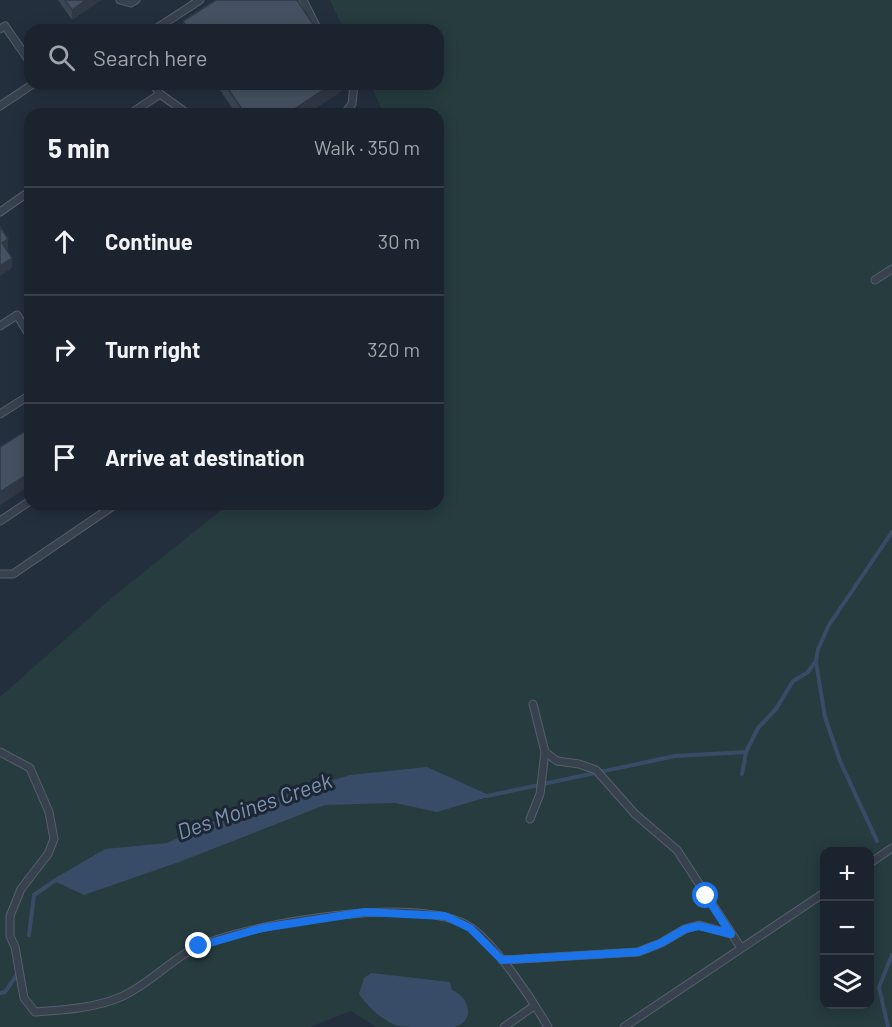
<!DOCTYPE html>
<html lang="en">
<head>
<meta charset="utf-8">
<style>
  :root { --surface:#1b232e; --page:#242b36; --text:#f1f3f6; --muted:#a0a4aa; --line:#39404a }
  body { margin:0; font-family:Barlow,sans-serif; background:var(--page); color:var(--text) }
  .controls { position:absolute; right:18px; bottom:18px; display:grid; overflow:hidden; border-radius:12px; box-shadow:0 3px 15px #0003 }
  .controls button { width:54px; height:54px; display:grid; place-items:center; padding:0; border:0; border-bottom:2px solid var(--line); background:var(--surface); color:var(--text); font:30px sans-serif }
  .stop { position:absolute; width:18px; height:18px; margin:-14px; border:4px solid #1a73e8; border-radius:50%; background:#fff }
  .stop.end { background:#1a73e8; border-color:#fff; box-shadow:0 2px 6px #0008 }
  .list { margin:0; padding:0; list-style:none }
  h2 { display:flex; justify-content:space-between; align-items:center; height:78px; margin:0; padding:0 24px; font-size:26px }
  h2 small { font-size:20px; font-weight:400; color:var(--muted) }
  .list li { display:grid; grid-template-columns:39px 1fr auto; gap:18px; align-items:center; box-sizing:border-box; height:108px; padding:0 24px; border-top:2px solid var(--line) }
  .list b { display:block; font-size:22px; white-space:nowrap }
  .list em { font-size:20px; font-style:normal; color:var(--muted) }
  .icon { flex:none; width:33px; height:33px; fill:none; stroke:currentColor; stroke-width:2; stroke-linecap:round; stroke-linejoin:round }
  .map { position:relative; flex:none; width:892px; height:1027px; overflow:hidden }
  .search { position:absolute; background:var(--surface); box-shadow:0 3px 15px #0003; left:24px; top:24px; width:420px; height:66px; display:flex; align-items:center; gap:15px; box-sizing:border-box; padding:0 21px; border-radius:18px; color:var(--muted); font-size:22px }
  .panel { position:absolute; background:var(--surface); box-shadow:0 3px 15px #0003; left:24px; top:108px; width:420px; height:402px; border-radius:18px }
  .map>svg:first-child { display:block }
  .green { fill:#263c3f; fill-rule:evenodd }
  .water { fill:#394c67 }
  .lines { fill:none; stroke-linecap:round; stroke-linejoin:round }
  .stream { stroke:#394c67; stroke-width:4 }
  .service-casing { stroke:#565f6c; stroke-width:9 }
  .service { stroke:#38414e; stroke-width:7 }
  .wall { fill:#3b4654 }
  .shaded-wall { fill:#303945 }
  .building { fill:#455162; stroke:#303945; stroke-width:1.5 }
  .route { stroke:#1a73e8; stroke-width:8 }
  .labels { text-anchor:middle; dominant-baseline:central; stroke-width:6; stroke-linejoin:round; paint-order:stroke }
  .water-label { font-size:22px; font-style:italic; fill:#7c92b1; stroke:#1d2633 }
</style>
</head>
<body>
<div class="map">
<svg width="892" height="1027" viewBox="0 0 892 1027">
  <rect width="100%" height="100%" fill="#242f3e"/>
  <path class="green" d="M330,0H892V1027H376L351,1011L310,1027H0V697L114,596L229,504H438V114H384L370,84H438V30H344ZM824,852H870V1004H824Z"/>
  <g class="water">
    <polygon points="427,767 491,796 437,812 395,803 325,805 179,862 84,895 52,880 105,849 167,843 240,809 350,775"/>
    <path d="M371,973L450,982L452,990C471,998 475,1022 454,1027C447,1027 438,1027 431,1027C421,1027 407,1027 398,1026C383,1021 368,1007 359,994L364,978Z"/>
  </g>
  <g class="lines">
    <g class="stream">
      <polyline points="816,662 825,717 840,761 877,841"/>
      <polyline points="742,774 746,752 758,728 776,709 793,681 807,673 816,661 818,649 829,625 892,532"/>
      <polyline points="487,796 675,756 746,752"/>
      <polyline points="29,935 34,895 56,880"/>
      <polyline points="0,993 5,992 19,972"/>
      <polyline points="888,1027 879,987 892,955"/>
    </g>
    <g class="service-casing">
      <g id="service">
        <polyline points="120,0 131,3 136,0"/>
        <polyline points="303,0 318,30"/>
        <polyline points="0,29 5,26 30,62"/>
        <polyline points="154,30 200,0"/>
        <polyline points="153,84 160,94 188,114"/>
        <polyline points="0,106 33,84"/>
        <polyline points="130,114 160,94"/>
        <polyline points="344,114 352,104 354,84"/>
        <polyline points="0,212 30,191"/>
        <polyline points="875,280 892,269"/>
        <polyline points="0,326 17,315 30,336"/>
        <polyline points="0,414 30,395"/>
        <polyline points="0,521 30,501"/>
        <polyline points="0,574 13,574 116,504"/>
        <polyline points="533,704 545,752 557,761 579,764 596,770 635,814 677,850 741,948"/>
        <path d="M0,752L30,768L49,812L54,839L48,854L21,889L10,916V936L15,947L24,998L35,1012C63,1010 97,1008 123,996C151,983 172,958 199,946C254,923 419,894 470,927C496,945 532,999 548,1027"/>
        <polyline points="530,819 540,794 545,752"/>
        <polyline points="870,863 892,848"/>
        <polyline points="502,960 638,952 661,943 685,929 699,925 731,934"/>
        <polyline points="504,1027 534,1006"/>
        <polyline points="624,1027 824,893"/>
      </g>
    </g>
    <use href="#service" class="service"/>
  </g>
  <g class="wall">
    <polygon points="58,0 101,0 72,20"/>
    <polygon points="183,21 317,30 183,30"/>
    <polygon points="216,84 346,84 346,88 307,114 236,114"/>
    <polygon points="30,269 30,293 25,286 25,272"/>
  </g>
  <g class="shaded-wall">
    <polygon points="86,0 101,0 72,20 72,10"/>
    <polygon points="332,84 346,84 346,88 307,114 287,114"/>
    <polygon points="8,239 8,249 2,253 2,243"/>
    <polygon points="12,258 12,268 0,276 0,266"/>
    <polygon points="30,473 30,486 0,505 0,492"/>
  </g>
  <g class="building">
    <polygon points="65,0 86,0 72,10"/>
    <polygon points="216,0 297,0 317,30 189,30 183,21"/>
    <polygon points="225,84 332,84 287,114 245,114"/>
    <polygon points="0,227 8,239 2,243 12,258 0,266"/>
    <polygon points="30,269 30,280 25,272"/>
    <polygon points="27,430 30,435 30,473 0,492 0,447"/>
  </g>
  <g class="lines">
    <polyline class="route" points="199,946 262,928 365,912 445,916 470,928 502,960 638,952 661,943 685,929 699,926 731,934 706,896"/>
  </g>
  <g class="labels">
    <g class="water-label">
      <text transform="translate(254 805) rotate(-19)">Des Moines Creek</text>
    </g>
  </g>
</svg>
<div class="controls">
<button>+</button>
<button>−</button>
<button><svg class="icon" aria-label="layers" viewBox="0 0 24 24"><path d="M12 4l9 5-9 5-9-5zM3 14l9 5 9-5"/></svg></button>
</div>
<div class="stop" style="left:706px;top:896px"></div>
<div class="stop end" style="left:199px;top:946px"></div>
<div class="search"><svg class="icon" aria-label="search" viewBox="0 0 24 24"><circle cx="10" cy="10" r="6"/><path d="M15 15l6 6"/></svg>Search here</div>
<section class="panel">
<h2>5 min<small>Walk · 350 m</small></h2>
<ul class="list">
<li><svg class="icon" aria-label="ahead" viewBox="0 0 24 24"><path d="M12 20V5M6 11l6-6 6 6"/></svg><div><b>Continue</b></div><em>30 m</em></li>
<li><svg class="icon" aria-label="right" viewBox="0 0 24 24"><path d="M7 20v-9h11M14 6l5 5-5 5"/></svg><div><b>Turn right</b></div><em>320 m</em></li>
<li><svg class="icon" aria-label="arrive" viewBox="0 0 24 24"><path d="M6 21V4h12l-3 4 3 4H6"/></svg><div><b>Arrive at destination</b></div></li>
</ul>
</section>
</div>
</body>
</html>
